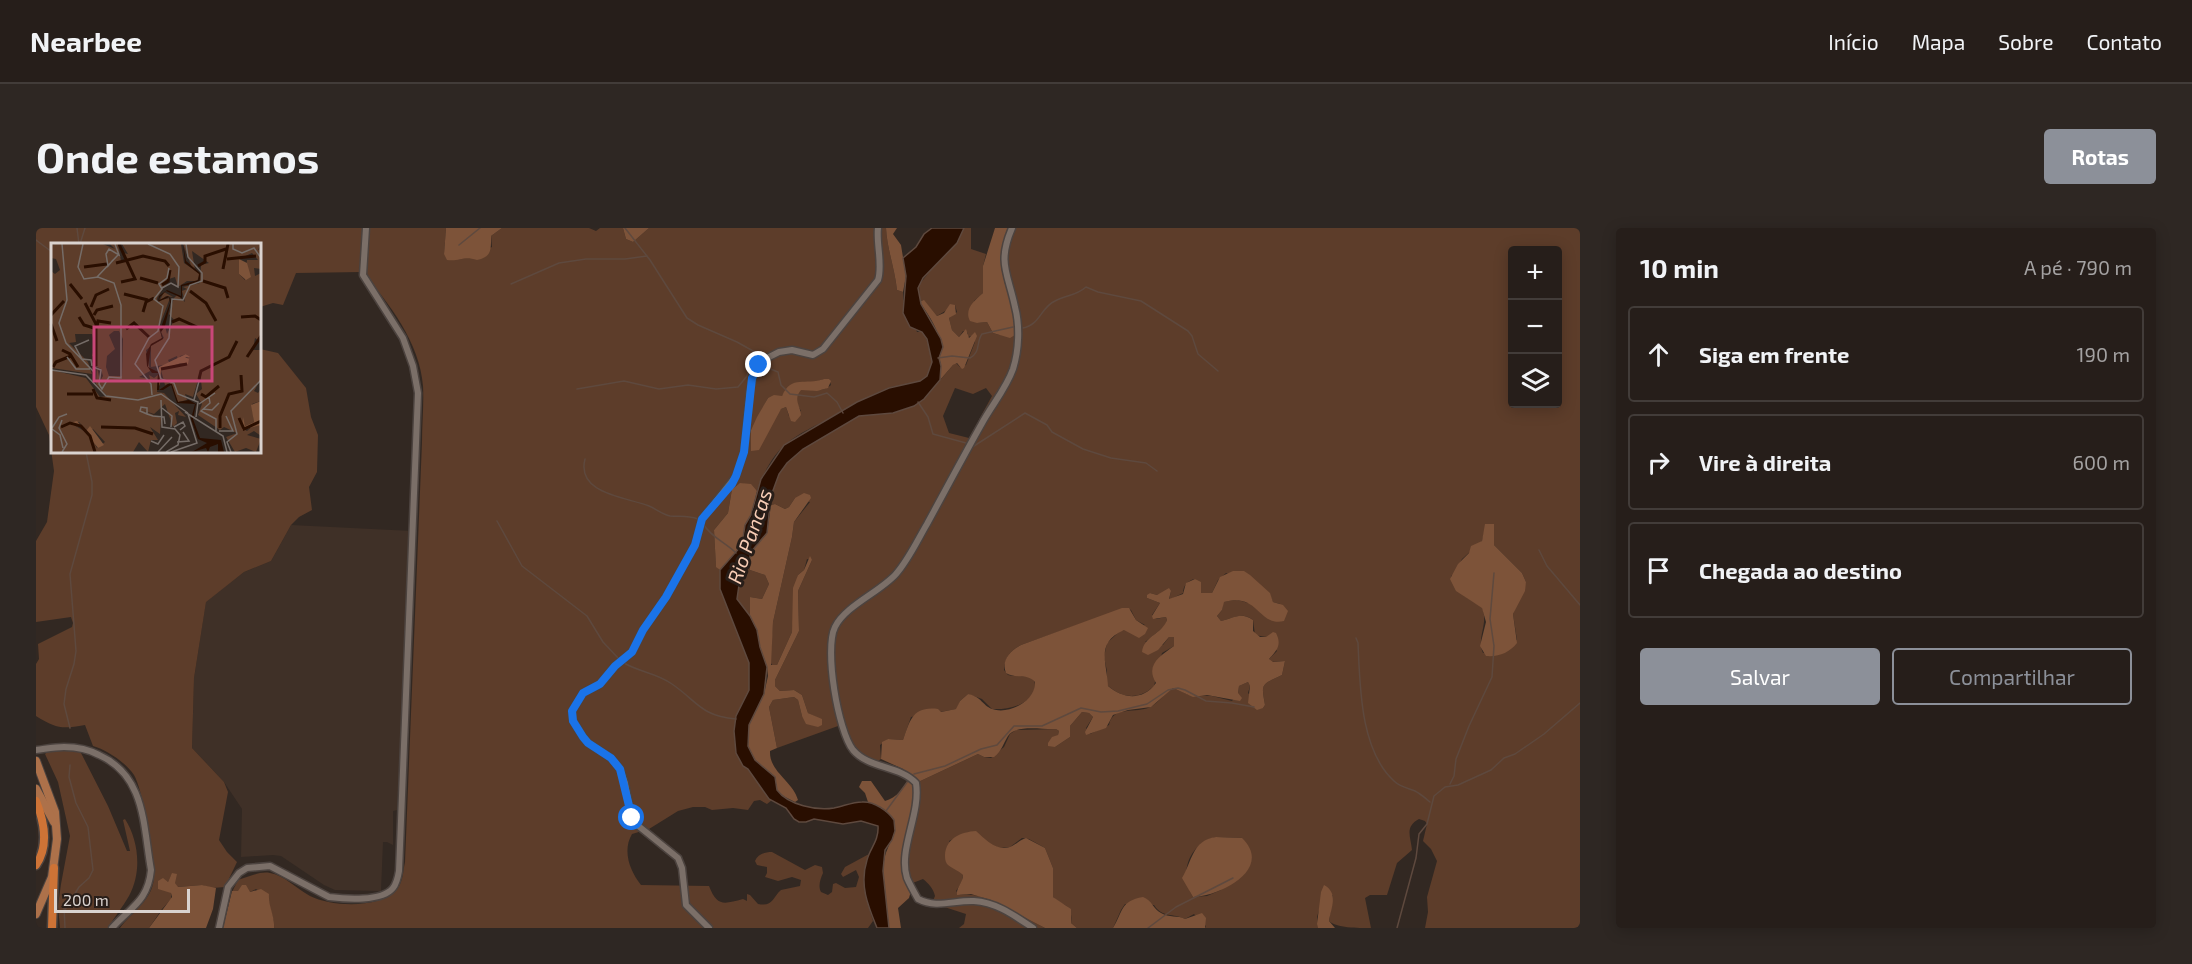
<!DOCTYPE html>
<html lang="pt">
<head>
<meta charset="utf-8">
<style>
  :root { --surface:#261e1a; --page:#2e2723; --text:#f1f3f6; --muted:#a4a2a2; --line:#423c39; --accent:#8c9099 }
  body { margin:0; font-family:"Exo 2",sans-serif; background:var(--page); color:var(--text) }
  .controls { position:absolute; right:18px; top:18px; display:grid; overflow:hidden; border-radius:6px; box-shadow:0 3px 15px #0003 }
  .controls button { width:54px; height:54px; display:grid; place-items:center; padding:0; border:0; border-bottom:2px solid var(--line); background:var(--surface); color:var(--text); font:30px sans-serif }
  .scale { position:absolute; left:18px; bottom:15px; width:136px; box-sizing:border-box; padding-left:6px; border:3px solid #dad3cf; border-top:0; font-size:16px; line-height:21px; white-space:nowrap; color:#dad3cf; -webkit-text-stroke:4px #281e19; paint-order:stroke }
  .stop { position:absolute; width:18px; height:18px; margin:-14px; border:4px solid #1a73e8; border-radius:50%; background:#fff }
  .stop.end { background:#1a73e8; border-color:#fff; box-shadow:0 2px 6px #0008 }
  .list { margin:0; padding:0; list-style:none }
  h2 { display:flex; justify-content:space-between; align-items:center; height:78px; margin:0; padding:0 24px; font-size:26px }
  h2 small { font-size:20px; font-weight:400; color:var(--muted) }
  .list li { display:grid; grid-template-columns:39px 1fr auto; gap:18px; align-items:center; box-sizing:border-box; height:96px; margin:0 12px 12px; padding:0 12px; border:2px solid var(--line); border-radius:6px }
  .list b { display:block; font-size:22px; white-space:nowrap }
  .list em { font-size:20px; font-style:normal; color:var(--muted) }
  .actions { display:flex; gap:12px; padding:18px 24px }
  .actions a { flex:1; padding:14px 0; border:2px solid var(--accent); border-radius:6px; text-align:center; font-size:21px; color:var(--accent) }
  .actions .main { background:var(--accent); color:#fff }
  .icon { flex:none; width:33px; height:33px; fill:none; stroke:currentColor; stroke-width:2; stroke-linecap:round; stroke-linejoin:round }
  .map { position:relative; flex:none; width:1544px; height:700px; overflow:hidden; border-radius:6px }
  header { display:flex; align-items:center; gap:36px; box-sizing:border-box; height:84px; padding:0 30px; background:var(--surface); border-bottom:2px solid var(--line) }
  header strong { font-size:28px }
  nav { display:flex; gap:33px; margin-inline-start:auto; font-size:21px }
  .intro { display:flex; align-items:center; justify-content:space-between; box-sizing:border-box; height:144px; padding:0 36px }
  h1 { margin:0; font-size:42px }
  .button { padding:15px 27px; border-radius:6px; background:var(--accent); color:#fff; font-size:21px; font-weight:700 }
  main { display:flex; gap:36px; padding:0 36px }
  aside { flex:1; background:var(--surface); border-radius:6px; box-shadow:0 3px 15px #0003 }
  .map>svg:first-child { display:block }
  .built { fill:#3f3027 }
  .green { fill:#5d3d2a; fill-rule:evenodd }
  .forest { fill:#7d5339 }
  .water { fill:#290e00; stroke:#5e493e; stroke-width:1.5 }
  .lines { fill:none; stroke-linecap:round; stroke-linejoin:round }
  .stream { stroke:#5e493e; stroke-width:1.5 }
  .minor-casing { stroke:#4c433f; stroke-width:9 }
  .major-casing { stroke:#4c433f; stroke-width:10 }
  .highway-casing { stroke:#4c433f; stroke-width:11 }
  .minor { stroke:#7b6f68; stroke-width:6 }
  .major { stroke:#ad714a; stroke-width:8 }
  .highway { stroke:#ce7336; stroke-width:8 }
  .route { stroke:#1a73e8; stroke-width:8 }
  .labels { text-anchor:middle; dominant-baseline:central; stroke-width:6; stroke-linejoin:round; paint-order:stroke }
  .water-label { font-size:20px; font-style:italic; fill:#f8cdb5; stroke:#281e19 }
  .inset-river { fill:none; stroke:#290e00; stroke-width:3 }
  .inset-road { fill:none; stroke:#756c67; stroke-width:1.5 }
  .view { fill:#c84778; fill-opacity:0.15; stroke:#c84778; stroke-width:3 }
  .inset-edge { fill:none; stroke:#dad3cf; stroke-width:3 }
</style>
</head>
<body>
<header>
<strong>Nearbee</strong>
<nav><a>Início</a><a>Mapa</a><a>Sobre</a><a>Contato</a></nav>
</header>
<div class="intro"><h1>Onde estamos</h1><a class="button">Rotas</a></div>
<main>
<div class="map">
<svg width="1544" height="700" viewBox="0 0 1544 700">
  <rect width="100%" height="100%" fill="#322822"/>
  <polygon class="built" points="255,297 376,303 366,560 362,560 361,582 357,583 357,617 351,614 347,614 345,663 299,662 288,657 245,628 237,627 205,629 206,581 188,554 156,520 158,450 170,373 208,344 235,333"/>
  <g class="green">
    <path d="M0,0H410L408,26L433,29L456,19L455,8L466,0H553L560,3L564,0H587L590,11L597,14L613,0H850C851,21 859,41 861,62L867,64V71L881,104H886C895,116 902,140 888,151C879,158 862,156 852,160C831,168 813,180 794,190C779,198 763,205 750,216C737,226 726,248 721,263C712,256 705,252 696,261L692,285L678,302L680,338L684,342V361L713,434V462L699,494L700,525L736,572L731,576L724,572L718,573L712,582L697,580L676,582L669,579H657L642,583L613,601L596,606C586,623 594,643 605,657L673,658C681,679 688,676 707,671L711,673V666L714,667L722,676C737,679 736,670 745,662L764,658L765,652L756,649L742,653L729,649L731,645V639L721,637L719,633C722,626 729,624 736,624L769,642L779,637L786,639L787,645C784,652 782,658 785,664L792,667L796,664L797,656L800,655L809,660L820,659L823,649L820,642L807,649L805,646L809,639L833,626L831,631L834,683L837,693L832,700H238C239,689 232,681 233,670L220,661L214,664H196L202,652C212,649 224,643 234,645C248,647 261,661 274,668C296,679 344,681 361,661C367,654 367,643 369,634L386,214C386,196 388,176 387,158C384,115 353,75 326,44L260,45L247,77L237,75L224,79V16H16V224H224V121L242,125L270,160L275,189L282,207L281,244L273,259L276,282L263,289L255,297L235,333L208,344L170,374L158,450L156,520L188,554L192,564L183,612L191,624L201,634L189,659L176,660L166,657L141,659L135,648L132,654L129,653L135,665V671L126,681L113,700H84C95,685 113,674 117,656C121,638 107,562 98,547C89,534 71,522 57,518L49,497C26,501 21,501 0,488V436L3,431L2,416L36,399L37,395L35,389L0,394V313L11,294L18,243L13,207L0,179ZM788,151H793L795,157C786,165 776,161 764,162C759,170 760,175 765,183L753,188L750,179L745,181L715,202L732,170L746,168L748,165Z"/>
    <path d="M928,0H935V21L950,26L947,38V65L938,73L941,95L951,94L957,105C966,108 970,108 978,104L979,82L965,39V24L973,0H1544V700H1389L1392,684L1391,669L1401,633L1395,621L1387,613L1391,596L1389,593L1383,591C1368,599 1375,609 1376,622L1361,635L1351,667H1334L1329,670L1335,700C1322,700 1300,700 1293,693L1297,667L1285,675L1281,689L1282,700H1169L1170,698L1158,686L1149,691C1137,685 1126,690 1118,677L1089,676L1085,682L1077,700H1041L1035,695C1037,675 1029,680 1017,669V640L1009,620L993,611L986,610L974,619L963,620L930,605L913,613L927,647L926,654L920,663L924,667C950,662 986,689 1009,700H923L928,696L930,686L896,675L899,668C897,660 893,656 887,651L874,656L871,641L878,556L942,526L948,529L955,530L968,519L974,506L980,502L1020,501L1023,503L1019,519L1034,509V498L1046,484L1053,485L1057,489L1050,500L1054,506L1073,497C1077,477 1100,486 1114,479C1123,475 1128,465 1137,460L1153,467L1176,468L1196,473L1202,465L1203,458L1212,454L1214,458L1212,465L1227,480L1229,477C1225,455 1225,457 1246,447L1249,433L1234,434L1233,431L1241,423L1230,409L1219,407L1217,392C1205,383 1197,391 1185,393L1181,388L1186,382L1187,374C1204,370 1204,374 1218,376C1226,377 1236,376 1244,376L1237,374L1233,365L1225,358L1190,345L1182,352L1176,365H1165V358L1159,351C1152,352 1147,358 1147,365L1133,372L1135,363L1121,367L1114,365L1111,370L1124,375L1116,387L1120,391L1130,389L1131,392L1129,398L1109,414L1127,417L1133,409H1138V418L1126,425L1118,458C1103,472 1087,471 1071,457V443L1068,429L1071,415L1084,403L1109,397L1100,392L1095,382L1089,380L985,417C974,423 969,429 968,442L972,447C979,449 990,447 996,450C999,452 999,456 999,459C996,477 972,482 956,481L946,471L932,466L924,473L921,481L875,489L867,512L852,511L844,517L845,531L839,535L818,522L802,498L741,520L733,479L737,472L758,469L762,472L766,488L782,490L772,485L766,467L758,462L744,463L739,458V452L763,403L762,363L776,332L771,331L768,342L762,347L756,404L741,437L737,438L734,434L737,394L756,309L758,294L774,274L759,270L753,279L749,281L739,276L735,277V268L743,246L751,235L767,221L823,188L849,186L888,171L917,137L920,135L924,139L930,137L939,114L935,108L932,109V105L927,103L923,109L916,102L913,90L921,84L919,77L901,88L887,72L884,73L883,57ZM1476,22H1522V176H1476ZM919,160L937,166L950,160L956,168L933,210L913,205L907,188ZM1458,304V317L1486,345L1490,354L1477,386L1481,412L1447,425C1440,409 1453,397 1446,379C1431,370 1420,365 1415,348L1418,346L1426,331L1446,313L1448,305ZM1180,609L1206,610L1185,662L1171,668L1157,669C1142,646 1153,615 1180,609Z"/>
    <polygon points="714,330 714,342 729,347 733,356 726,371 714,369 714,388 701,371 705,343"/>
    <path d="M12,523H44L72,578L91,623H94L87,592L89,591C103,613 106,644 93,668C87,679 78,689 72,700H24L22,678L25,656L34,608L22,554L9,526Z"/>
  </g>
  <g class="forest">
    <path d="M410,0H466L455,8C455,21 456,29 441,32C427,27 424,34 411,32L408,26Z"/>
    <polygon points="587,0 613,0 597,14 590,11"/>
    <path d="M850,0H861L857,6L865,17L870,48L867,64L861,62C859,41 851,21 850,0Z"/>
    <path d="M959,0H973L965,24V39L969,56L979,82V107L974,110L957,105L951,94L941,95L934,93C928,81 938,73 947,65V38Z"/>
    <path d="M888,72L901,88L908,85L914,76L919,77L920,86L913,90L916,102L923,109L930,101L933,110L939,104L941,108L928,140L926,141L921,135L917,137L904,152L905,136L903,130C910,113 895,90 885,76L884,73Z"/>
    <path d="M788,151H793L795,153L792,160L781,163L765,162C757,172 764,176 765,187L759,194L755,193L750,179L745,181L723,222L715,223V202L721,189L732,170L738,167L746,168C756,146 769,158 788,151Z"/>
    <polygon points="704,255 715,256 721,263 715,287 709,297 706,317 684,342 680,339 678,302 692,285 696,261"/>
    <path d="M768,265L774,267L775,270L758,294L756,309L737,394L735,437H741L756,404L757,360L762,347L768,342L774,328L776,332L762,363L763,403L739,452V458L744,463L758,462L766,467L772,485L786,491V497L782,499L770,496L766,488L762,472L758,469L737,472L733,479L741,520L734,523C733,544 757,553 762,572L759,574L743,566L741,562L739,550L719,532L712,518L713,497L728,466L732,448L731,439L724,419L721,402L714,390V369L726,371L733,356L729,347L714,342V325L731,305L735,277L739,276L749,281L753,279L759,270Z"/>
    <path d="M1449,296H1458V317L1486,345L1490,354L1489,363L1477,386L1481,415C1473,425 1463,429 1450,428L1444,418L1450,394L1446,380L1420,363L1414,351L1422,336L1433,325L1435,318L1446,313Z"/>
    <path d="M1197,343H1208L1214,347L1234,365L1237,374L1247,377L1252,383L1248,393C1222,399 1223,364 1188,374L1186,382L1181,388L1185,393C1197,391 1204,383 1217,392V403L1224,409H1230L1237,404L1240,405C1246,417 1241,422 1233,431L1237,434L1249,433L1246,447C1225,457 1225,455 1229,477L1227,480L1221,482L1212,475L1214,458L1212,454L1203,458L1202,465L1206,470L1204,473L1171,467L1157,469L1137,460L1115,479L1092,482L1077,487L1070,500L1050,507L1049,504L1057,489L1053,485L1046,484L1034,498V509L1019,519L1012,518V515L1016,509L1022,507L1023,503L1020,501C1007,502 980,496 972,508C967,516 966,523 958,529H948L942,526L878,556L879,583L870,623L875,663L873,670L862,680L865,700H853C850,678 845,655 848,633C850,618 861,608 858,593L845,580L832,574L829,565L823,559L826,553H835L849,573C860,570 870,559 873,548L867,541L845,531L846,514L852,511L867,512C874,493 876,478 902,481L905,484L920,481L924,473L932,466C946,469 946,477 956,481C973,487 1000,473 999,454C992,445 979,451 970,445C965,432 974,423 985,417L1086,380H1093L1100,392L1112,400L1109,406L1103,410L1088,402C1059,415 1071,434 1072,458C1087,471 1107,473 1120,455C1109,437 1124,428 1138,418V409H1133L1122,422L1112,427L1106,424C1108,408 1126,406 1131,392L1130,389L1117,391L1116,388L1124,375L1111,370V367L1114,365L1121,367L1133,360L1135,363L1133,371L1147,366L1150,355L1159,351L1165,354V365H1176L1184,349Z"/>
    <path d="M940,603C950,612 962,625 976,618C982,615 984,612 990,610L1009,620L1017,640V669L1035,681V695L1041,700H1009L955,672L935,666L921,667C920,659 927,655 927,647C922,642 915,640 911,636C909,633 909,630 909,627C910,610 925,604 940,603Z"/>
    <path d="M1180,609L1206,610C1238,641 1184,668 1157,669L1146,650C1156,634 1156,612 1180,609Z"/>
    <polygon points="136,645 141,646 139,655 142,659 166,657 180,660 177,681 170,700 113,700 136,669 135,665 122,661 122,653 127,650 132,654"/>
    <path d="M206,657H210L214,664L225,661L233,666C232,678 239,688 238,700H187L196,663H202Z"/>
    <path d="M1288,657C1303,665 1295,680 1293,693L1299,700H1282L1281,696L1285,664Z"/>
    <path d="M1107,669C1116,672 1117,681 1125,685C1133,690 1142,687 1149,691L1166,685L1170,690L1169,700H1077C1087,684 1084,673 1107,669Z"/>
  </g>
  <path class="water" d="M896,0H928L921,15L887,50L882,60L885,76L905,111L907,119L903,130L905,138L904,152L888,171L878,178L857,185L823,188L767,221L751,235L743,246L735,268L731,305L714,325V330L705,343L701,371L714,388L721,402L724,419L731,439L728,466L713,497L712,518L719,532L739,549L741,562C752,577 781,583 798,580C808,578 817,574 826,574C838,573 852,583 858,592L859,603L856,612L849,622L847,643L853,700H841C832,678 823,657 831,632C834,620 843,613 842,598L825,593L807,596L778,591L770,594H763L758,591L750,580L733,571L712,541L707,538L700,525L698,503L700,488L713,462V435L684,361V342L706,317L709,297L715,287L725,251L748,217L821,174L853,160L884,153L891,148L896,134L891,111L886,104L874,99L867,85L870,48L867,30L880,19L888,6Z"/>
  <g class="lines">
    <g class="stream">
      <polyline points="41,0 43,16"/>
      <polyline points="589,0 614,32 651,90 662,97 701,114 726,128"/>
      <polyline points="0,12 16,24"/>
      <polyline points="44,16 49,0"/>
      <polyline points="423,17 444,0"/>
      <polyline points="475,56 523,35 550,31 589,31 611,28"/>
      <path d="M987,100C1004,97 1005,79 1019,73C1030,67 1040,68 1050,59L1062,64L1105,73L1152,103L1156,108L1162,126L1182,143"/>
      <path d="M902,130L916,128L934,130C945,124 940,114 946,106L977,99"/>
      <polyline points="730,135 732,140 742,144 745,157 754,166 778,169 791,165 801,174 807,185"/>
      <polyline points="541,161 588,153 623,161 652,157 680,161 702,159 711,148 714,138 726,128"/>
      <polyline points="882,174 892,189 897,206 930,215"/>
      <polyline points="938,218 989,185 1011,197 1016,204 1047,221 1075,230 1110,235 1121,243"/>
      <path d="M549,231C540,266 590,269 613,278C620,281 626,286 634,288C644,289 651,287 662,291"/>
      <polyline points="461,293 486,338 551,388 567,414 583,431"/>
      <path d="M668,297C675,309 690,315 700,325"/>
      <polyline points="1503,322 1511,338 1544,377"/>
      <path d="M1320,410L1322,415C1324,458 1324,522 1358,553C1364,559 1372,560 1379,563C1385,566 1389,570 1394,574"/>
      <path d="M588,435C603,444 621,445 636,456C662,474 665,488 700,491"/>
      <polyline points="34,500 28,476 30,461 38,436 40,423 34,346 56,267 56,254 50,224"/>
      <polyline points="878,546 909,538 945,521 961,517 978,498 1006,498 1045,480 1065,484 1082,483 1111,476 1132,462 1142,460 1149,462 1170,473 1196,475 1218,479"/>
      <polyline points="1414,556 1418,548 1420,531 1433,498 1456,449 1458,418 1454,391 1458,345"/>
      <polyline points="850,583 872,553"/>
      <polyline points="28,678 29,700"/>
      <polyline points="29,682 43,659 53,650 57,642 52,599 40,575 33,549 34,537"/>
      <polyline points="1112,700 1140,679 1197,650"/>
      <polyline points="1361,700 1380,630 1383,606 1391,596 1398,568 1409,559 1422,557 1455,542 1468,530 1479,526 1508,506 1544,475"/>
    </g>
    <g class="minor-casing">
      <g id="minor">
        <path d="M976,0C961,35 972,45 979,79C984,98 983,122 977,141C970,161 955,178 945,197C927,229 909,263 891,296C881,313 873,331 860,346C844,364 809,378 799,399C788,421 802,503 817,522C833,541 863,537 880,555C885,586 862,621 871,650C874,657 878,664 882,671C901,681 918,672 938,673C960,674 979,688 997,700"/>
        <path d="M0,522C9,521 18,519 28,519C40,519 52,521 63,527C110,548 107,598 115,642C112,673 95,679 76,700"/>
        <path d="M183,700L192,659L203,645L211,640L234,638L293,669C309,671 346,674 357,660C361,655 362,649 363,643L382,165L377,138L367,110L327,47L330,0"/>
        <path d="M673,700L650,677L646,640L642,630L600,596L594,582L589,555L584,541L575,530L552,515L547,509L537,493L536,483L547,465L564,456L579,438L596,424L607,402L630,369L659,317L666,291L700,248L708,224L714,162L719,142L725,133L743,124L756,122L777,127L787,121L842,52C847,37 840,16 842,0"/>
      </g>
    </g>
    <g class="major-casing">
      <g id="major">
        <polyline points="0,533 19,584 21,611 16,649 0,686"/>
        <polyline points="0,561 18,594"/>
      </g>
    </g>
    <g class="highway-casing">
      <g id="highway">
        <path d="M0,573C8,593 13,618 0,637"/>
        <polyline points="16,700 18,640"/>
      </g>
    </g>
    <use href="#minor" class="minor"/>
    <use href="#major" class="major"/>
    <use href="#highway" class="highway"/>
  </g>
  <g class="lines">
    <polyline class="route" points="596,590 584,541 575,530 552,515 547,509 537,493 536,483 547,465 564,456 579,438 596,424 607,402 630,369 659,317 666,291 696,256 700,248 708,224 716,150 723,137"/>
  </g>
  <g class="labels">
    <g class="water-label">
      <text transform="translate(713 308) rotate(-71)">Rio Pancas</text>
    </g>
  </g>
  <g transform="translate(15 15)">
    <rect width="210" height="210" fill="#322822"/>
    <path d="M4,1H52L64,6L59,1H67L70,18L75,16L72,10L77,11L71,1H130L133,20L149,31L146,38H136L127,44L129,51L124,34L118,36L106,55V58L109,57L113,49L122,54L115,53L110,57L119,55L108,84L111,95L95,107L99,128L88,134L99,136L98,132L103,135L107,132L106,149L113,150L135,174L127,172L128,168L124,170L126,180L122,184L114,161L103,171L91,167L110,175L109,191L99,184L107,197H100L97,209L88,199L82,209H0V127L35,135L49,154L56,153L45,141L46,124L49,138L52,133L50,126L41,121L45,115L41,113L44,103L41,91H24L25,99L18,100L37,119L41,131L1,125L0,28L4,31L9,27L5,16L0,15V2ZM63,88H68L72,96L71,133H58L55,124L56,113L64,106L58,92ZM18,179H28L36,188L42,186L54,199L46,205L38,191ZM132,1H210L207,7L210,6V26L203,25L204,33L210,30V99L204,95L202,107H210V136L203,148L207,150L210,146V158L201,161L203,179L194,183L192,178L191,185L196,188L205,180L210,182V193L203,188L196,192L210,196L205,209L195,205L184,209L175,194L186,190L173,184L169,187L147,172L151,161L145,151L151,146L149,130L142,154L134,151L136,157L127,159L119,140L114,142L110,127L130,120L137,121L136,111L129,113L127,120L126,113L117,117L119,121L100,124V103L113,95L110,89L114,83L116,91L123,77L118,71L123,55L126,52L134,59L131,48L136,46L132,44L149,40L150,22L158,20L141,8L144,27L141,25ZM201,10L207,17H196L194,37L188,31V16Z" fill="#5d3d2a" fill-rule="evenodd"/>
    <path d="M188,16L196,20L200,34L195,37L188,31ZM135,111L139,114H134L138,116L137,121L130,120L110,127L109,141L107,145L108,124ZM210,158V182L191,187L192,174L194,183L203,179L200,162ZM26,178L35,188L39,183L53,202L47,205L30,184L15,181Z" fill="#7d5339"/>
    <path d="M132,1L135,18L149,30V36L147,40L131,43V55L115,48L109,54L108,57L117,53L119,55L120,58L114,83L110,89L112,96L100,103L97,124L109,130L108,147L117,141H121L127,159L138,157L145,161L142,176L149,195L170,197L173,209H167V201L159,204L157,209L155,205L141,209L156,200L147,196L140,176L144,161L126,160L120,142L112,147H106L107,130H101L96,123L95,111L100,101L111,95L109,87L119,60L118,54L107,59L108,53L116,47L130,53V42L147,37L148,31L134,20Z" fill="#290e00"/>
    <path class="inset-river" d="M68,1L84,36L70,39M176,16L205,13M65,20L92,13L114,18L118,23M147,23L154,19V13L175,6M33,24L56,21M172,26L177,1M89,35L107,40M152,38L174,45L177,55M19,41L31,56M111,42L117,38L119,27M139,48L155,60L165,78M73,51L97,57M34,60L45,81V123M40,64L45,52L58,46M92,69L95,59L103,55M0,72L13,58M43,72L46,67L62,63M28,74L33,82L46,86M190,74L204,73L210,77M121,79L128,76L146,84M0,81L6,98M46,84L47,78L60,80M75,86L83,80L98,94M11,107L19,111L27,124M196,114L210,93M2,124L5,119L20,113M110,126L136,121M148,136L150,128L178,114L186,98M42,146L46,155L60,157M16,151H42M150,151L155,154L168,143M188,175L193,186L210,178M10,184L19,180L30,183L39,193L44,209M50,184L84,185L102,191M169,185V173L178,151L191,148L190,132"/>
    <path class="inset-road" d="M11,1L16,57L8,80L15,100L43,129M32,1L27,24L33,36L47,34L63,40L70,62V135L58,134L51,146L48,141L50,127L42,124M97,1L119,11L128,24L127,44L120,40L111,45M135,1L137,14L151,30V38L139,42L132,57L121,56L118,95L104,117L110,136L123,140L127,151L147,159L145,174M182,1V6L191,10L203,5L210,15M62,17L57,23L55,11L58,6L68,12L64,1M46,34L67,12M38,97L24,103L31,116L40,117L41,123M16,114L25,126H39M0,127L35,132L55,153L87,157L110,151L137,170M101,152L100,141L84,121L98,95L107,88L112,63L103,56L111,46L108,41L116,35L118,25M158,154L159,160L150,168L165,176V189M110,157L111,184L124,186L129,192L127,202L115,209M143,157L148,138M148,161L164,150M111,165L121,173L120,184M152,166L161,167L168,160M134,169L172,193L176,209M96,171V165L90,164L89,168L96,171L102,173L113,174L114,181M123,184L132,179L134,183L129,187M1,185L8,174L16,171M1,186L9,192L12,205M168,188H182L175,173M100,198L107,201L113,192M126,199L138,198L132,189M11,209L16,201L8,185L11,177M107,209L121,194M120,209L146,200L137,171M180,209L176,199L186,191L180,168L210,137"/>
    <path class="view" d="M43,84H161V138H43Z"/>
    <rect width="210" height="210" class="inset-edge"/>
  </g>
</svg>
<div class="controls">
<button>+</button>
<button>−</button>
<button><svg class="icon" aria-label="layers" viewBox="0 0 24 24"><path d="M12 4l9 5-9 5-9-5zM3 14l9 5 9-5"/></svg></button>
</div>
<div class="scale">200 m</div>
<div class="stop" style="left:596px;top:590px"></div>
<div class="stop end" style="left:723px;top:137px"></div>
</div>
<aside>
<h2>10 min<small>A pé · 790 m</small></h2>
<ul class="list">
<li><svg class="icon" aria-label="ahead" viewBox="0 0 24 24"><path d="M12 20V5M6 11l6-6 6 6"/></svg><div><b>Siga em frente</b></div><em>190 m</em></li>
<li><svg class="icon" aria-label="right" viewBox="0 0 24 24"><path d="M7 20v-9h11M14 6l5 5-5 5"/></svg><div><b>Vire à direita</b></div><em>600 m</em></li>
<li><svg class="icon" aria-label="arrive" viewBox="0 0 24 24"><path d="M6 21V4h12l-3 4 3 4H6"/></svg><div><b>Chegada ao destino</b></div></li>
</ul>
<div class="actions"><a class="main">Salvar</a><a>Compartilhar</a></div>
</aside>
</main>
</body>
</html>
